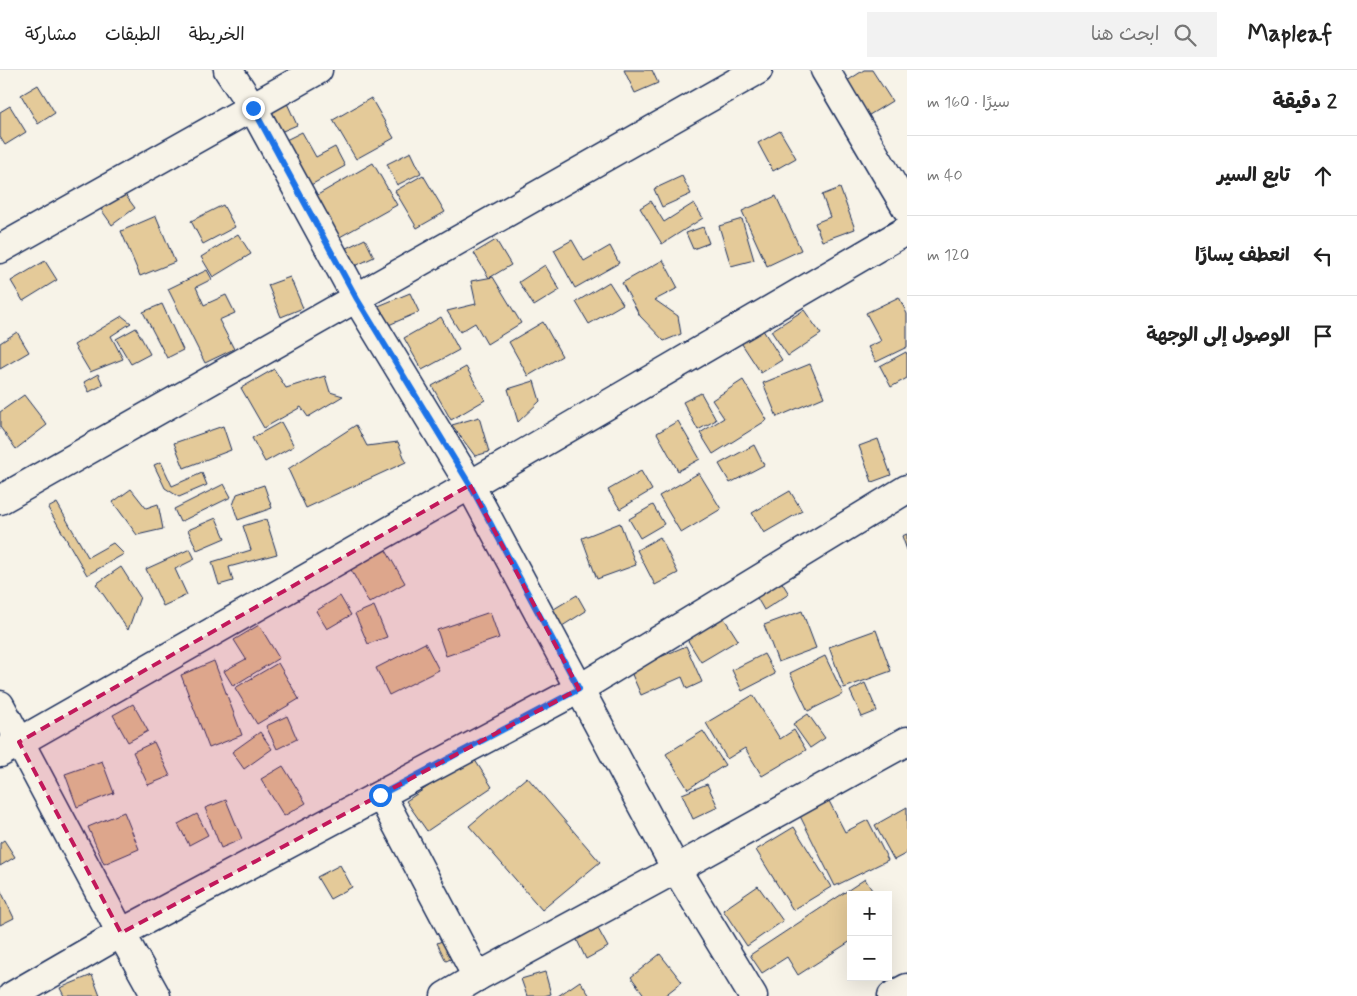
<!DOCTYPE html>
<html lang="ar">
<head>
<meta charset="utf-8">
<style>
  :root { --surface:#fff; --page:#f2f2f2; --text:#222; --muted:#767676; --line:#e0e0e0 }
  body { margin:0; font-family:Mynerve,"Playpen Sans Arabic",sans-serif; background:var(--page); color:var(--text); direction:rtl }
  .controls { position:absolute; right:15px; bottom:15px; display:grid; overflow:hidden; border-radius:0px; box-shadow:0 5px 20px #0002 }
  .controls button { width:45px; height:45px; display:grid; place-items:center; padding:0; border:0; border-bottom:1px solid var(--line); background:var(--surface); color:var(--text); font:25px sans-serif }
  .stop { position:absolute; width:15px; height:15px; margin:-11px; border:4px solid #1a73e8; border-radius:50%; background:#fff }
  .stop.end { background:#1a73e8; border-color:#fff; box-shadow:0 1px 5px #0008 }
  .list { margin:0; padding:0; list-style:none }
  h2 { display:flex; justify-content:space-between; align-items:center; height:65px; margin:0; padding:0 20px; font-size:21px }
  h2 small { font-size:16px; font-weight:400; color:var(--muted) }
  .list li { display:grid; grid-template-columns:32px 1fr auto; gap:15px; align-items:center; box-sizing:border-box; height:80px; padding:0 20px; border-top:1px solid var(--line) }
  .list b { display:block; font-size:19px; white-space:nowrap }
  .list em { font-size:16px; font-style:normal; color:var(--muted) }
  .icon { flex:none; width:28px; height:28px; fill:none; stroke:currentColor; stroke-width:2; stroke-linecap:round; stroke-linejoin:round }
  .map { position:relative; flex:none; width:907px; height:926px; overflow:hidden; direction:ltr }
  header { display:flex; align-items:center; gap:30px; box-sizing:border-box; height:70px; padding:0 25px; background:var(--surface); border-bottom:1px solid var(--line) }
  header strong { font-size:24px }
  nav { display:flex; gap:28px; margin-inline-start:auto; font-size:18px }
  .search { width:350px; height:45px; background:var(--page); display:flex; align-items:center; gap:12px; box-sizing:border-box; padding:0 18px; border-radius:0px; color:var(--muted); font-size:19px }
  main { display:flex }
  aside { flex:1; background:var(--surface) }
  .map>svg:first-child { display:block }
  .building { fill:#e4ca99; stroke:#1b2f5e }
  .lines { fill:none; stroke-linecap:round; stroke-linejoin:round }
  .minor-casing { stroke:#1b2f5e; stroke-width:31 }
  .minor { stroke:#f7f3e8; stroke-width:28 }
  .route { stroke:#1a73e8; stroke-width:6 }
  .marked { fill:#c2185b; fill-opacity:0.2; stroke:#c2185b; stroke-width:4; stroke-dasharray:10 6; stroke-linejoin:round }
</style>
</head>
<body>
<header>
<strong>Mapleaf</strong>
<div class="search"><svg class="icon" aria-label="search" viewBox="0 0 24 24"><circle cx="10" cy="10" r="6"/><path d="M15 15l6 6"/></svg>ابحث هنا</div>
<nav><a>الخريطة</a><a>الطبقات</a><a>مشاركة</a></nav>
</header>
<main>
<aside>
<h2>2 دقيقة<small>سيرًا · 160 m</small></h2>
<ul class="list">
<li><svg class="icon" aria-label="ahead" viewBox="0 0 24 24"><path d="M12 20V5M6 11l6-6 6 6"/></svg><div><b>تابع السير</b></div><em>40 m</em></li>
<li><svg class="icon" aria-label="left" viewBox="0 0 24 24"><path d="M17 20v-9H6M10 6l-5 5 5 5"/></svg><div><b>انعطف يسارًا</b></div><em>120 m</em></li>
<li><svg class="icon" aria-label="arrive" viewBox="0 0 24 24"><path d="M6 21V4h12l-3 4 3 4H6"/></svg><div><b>الوصول إلى الوجهة</b></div></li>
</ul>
</aside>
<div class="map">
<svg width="907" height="926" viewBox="0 0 907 926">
  <rect width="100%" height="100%" fill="#f7f3e8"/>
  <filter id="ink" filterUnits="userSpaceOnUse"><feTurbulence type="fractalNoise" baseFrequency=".02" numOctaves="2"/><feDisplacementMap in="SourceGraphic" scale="10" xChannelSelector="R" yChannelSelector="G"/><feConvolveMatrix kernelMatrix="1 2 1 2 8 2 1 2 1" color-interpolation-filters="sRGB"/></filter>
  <g filter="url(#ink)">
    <g class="building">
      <polygon points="624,0 652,0 658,13 635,23"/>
      <polygon points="864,0 872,0 892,31 866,47 844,13"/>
      <polygon points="38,15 55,43 38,54 21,25"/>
      <polygon points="371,28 394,68 356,89 333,50"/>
      <polygon points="286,31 297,55 278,63 267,39"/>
      <polygon points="10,36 26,62 5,75 0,67 0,42"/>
      <polygon points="780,61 796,88 773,101 758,73"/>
      <polygon points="302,62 316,87 335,77 345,96 309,116 284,71"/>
      <polygon points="411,82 421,103 397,115 387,94"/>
      <polygon points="373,93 397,135 338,168 314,127"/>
      <polygon points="423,105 445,142 417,158 395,121"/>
      <polygon points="682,106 691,124 662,137 654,119"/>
      <polygon points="840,118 855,159 822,171 815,153 830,147 822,125"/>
      <polygon points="121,119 135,138 112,155 98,135"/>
      <polygon points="776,126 801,180 767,196 742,141"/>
      <polygon points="651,131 664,152 694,133 703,148 662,174 640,138"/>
      <polygon points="223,135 235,157 203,174 191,151"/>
      <polygon points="156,146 175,192 140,206 121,161"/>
      <polygon points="742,149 754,190 731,196 719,156"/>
      <polygon points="703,157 709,173 693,179 686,163"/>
      <polygon points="238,164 251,184 213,207 201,187"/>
      <polygon points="365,169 374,187 349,199 340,181"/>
      <polygon points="496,170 511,195 489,208 474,183"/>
      <polygon points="572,170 584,191 610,176 619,193 575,218 554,180"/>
      <polygon points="663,190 678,218 655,230 678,246 681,264 664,271 640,246 622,213"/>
      <polygon points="45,191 57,210 23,231 11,211"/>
      <polygon points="545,195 560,220 534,236 519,212"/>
      <polygon points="207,200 212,209 196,217 204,235 226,225 235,243 219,250 234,279 205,293 168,219"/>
      <polygon points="290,207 303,238 281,247 268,215"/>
      <polygon points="493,207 521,253 487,274 475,253 460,262 447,241 476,234 471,211"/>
      <polygon points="609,212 623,234 589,254 576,232"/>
      <polygon points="410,223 419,242 384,257 376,237"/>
      <polygon points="899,227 907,244 907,277 876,292 868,277 881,271 866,243"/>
      <polygon points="162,234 183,280 167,288 143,242"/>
      <polygon points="804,240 821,264 788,286 771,261"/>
      <polygon points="122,246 131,253 111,266 123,289 90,302 74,275"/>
      <polygon points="441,247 459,280 422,300 404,268"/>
      <polygon points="543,252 562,286 528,306 509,272"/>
      <polygon points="761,257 782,290 761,303 740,271"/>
      <polygon points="136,258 150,284 131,294 116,269"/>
      <polygon points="17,262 29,282 0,299 0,273"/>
      <polygon points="906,282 907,285 907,308 891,317 880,296"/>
      <polygon points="810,294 824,327 777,347 763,313"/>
      <polygon points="466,297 485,330 451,350 432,316"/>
      <polygon points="274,299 286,318 325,306 330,322 343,326 308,347 301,337 264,358 241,318"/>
      <polygon points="98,304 103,315 89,322 84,312"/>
      <polygon points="743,310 767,350 713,384 700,363 724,348 712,330"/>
      <polygon points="534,311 540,331 518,352 508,319"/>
      <polygon points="701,323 716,350 698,360 683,332"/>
      <polygon points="24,325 47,355 16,379 0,357 0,342"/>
      <polygon points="479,347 489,382 475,386 452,355"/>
      <polygon points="678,351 700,389 678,401 657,363"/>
      <polygon points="281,352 294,376 265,392 252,368"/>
      <polygon points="356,355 367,376 398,372 406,392 306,438 288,399"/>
      <polygon points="223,356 231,380 184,398 174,373"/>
      <polygon points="878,369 891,405 872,412 859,376"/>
      <polygon points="754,375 764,395 730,413 719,394"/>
      <polygon points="161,392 172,416 202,403 207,415 179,427 165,418 154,395"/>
      <polygon points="641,401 652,420 620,439 608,420"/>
      <polygon points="699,403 721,439 681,463 659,426"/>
      <polygon points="224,414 231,427 180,452 174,439"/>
      <polygon points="264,415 272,438 238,450 233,435 237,424"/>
      <polygon points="131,419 146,438 158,434 163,459 137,465 113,432"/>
      <polygon points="790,421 802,441 764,463 752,443"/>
      <polygon points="57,433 88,487 113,473 124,484 87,505 48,438"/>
      <polygon points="653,435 664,454 640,468 629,449"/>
      <polygon points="216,448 225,468 197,480 188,460"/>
      <polygon points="266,449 277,484 229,497 233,511 219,515 212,492 251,480 243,456"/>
      <polygon points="620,453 636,495 597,509 582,468"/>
      <polygon points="907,464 907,480 902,466"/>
      <polygon points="660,467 678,503 655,515 637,480"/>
      <polygon points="384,477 405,513 369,533 349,496"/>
      <polygon points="190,479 195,489 175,499 187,525 163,536 146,499"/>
      <polygon points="121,497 140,527 128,560 96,514"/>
      <polygon points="778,506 789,524 764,540 753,521"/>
      <polygon points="577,525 586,541 559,558 549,542"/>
      <polygon points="340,526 351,545 327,559 316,541"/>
      <polygon points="374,536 387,567 368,574 355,544"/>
      <polygon points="718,539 738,570 701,592 682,561"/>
      <polygon points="802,541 816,578 778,592 764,555"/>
      <polygon points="490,542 499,568 446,586 437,560"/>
      <polygon points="259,555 279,588 233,616 224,601 246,589 234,570"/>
      <polygon points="876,560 891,601 844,618 829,577"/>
      <polygon points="425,573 439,600 389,625 376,598"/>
      <polygon points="686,576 702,612 687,619 682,607 641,625 630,600"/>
      <polygon points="764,584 775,604 742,621 732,600"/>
      <polygon points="825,586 843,624 808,641 790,603"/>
      <polygon points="214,591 242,665 209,678 181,605"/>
      <polygon points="278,593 299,629 257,654 235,618"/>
      <polygon points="865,613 877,641 862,647 850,621"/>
      <polygon points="753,625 780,669 794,660 806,680 762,706 745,678 727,689 706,653"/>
      <polygon points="133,634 148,661 128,672 113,645"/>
      <polygon points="808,644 825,668 810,678 793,654"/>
      <polygon points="287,646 297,669 277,679 266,656"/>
      <polygon points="703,661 725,695 688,719 666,684"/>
      <polygon points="260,662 272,679 244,699 232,682"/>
      <polygon points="154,672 170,706 148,715 133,682"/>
      <polygon points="473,687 492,717 427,761 406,731"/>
      <polygon points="102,691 114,723 77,737 65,704"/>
      <polygon points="283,696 306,733 284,746 261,709"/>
      <polygon points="527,707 600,792 542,840 469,756"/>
      <polygon points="707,714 718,737 693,749 682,724"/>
      <polygon points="226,730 242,769 221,778 205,738"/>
      <polygon points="829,731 845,762 868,750 888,790 835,816 800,746"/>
      <polygon points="907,737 907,783 894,790 875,755"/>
      <polygon points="124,742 139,779 104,794 88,757"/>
      <polygon points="197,744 208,765 189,775 178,754"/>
      <polygon points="794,757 831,817 793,840 756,780"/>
      <polygon points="4,770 15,787 0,796 0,773"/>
      <polygon points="340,795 352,817 330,829 317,807"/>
      <polygon points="865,809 875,825 851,825 851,871 798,905 787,887 762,903 750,885"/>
      <polygon points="758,816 783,851 747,876 723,840"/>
      <polygon points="0,819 14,848 0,855"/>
      <polygon points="597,857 608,877 586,889 576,868"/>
      <polygon points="467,861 475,878 446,891 437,873"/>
      <polygon points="660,884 682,912 664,926 645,926 631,907"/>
      <polygon points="545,902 551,924 544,926 527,926 521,909"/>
      <polygon points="92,905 100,926 64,926 60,918"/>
      <polygon points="580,911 590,926 558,926"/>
    </g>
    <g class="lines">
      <g class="minor-casing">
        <g id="minor">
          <polyline points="228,0 253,38 357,229 470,415 676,799 753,926"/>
          <polyline points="825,0 907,139"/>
          <polyline points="0,179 318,0"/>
          <polyline points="0,430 758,0"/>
          <polyline points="0,635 121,863 156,926"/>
          <polyline points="0,683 470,415 907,160"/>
          <polyline points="381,725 477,907"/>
          <polyline points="12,926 121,863 579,619 907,419"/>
          <polyline points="445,926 477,907 676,799 907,671"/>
          <polyline points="892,926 907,918"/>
        </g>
      </g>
      <use href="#minor" class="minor"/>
    </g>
  </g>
  <g class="lines" filter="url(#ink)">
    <polyline class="route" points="253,38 357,229 470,415 579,619 380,725"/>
  </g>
  <path class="marked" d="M470,415L579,619L121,863L19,672Z"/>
</svg>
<div class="controls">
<button>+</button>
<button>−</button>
</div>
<div class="stop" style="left:380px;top:725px"></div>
<div class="stop end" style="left:253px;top:38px"></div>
</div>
</main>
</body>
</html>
